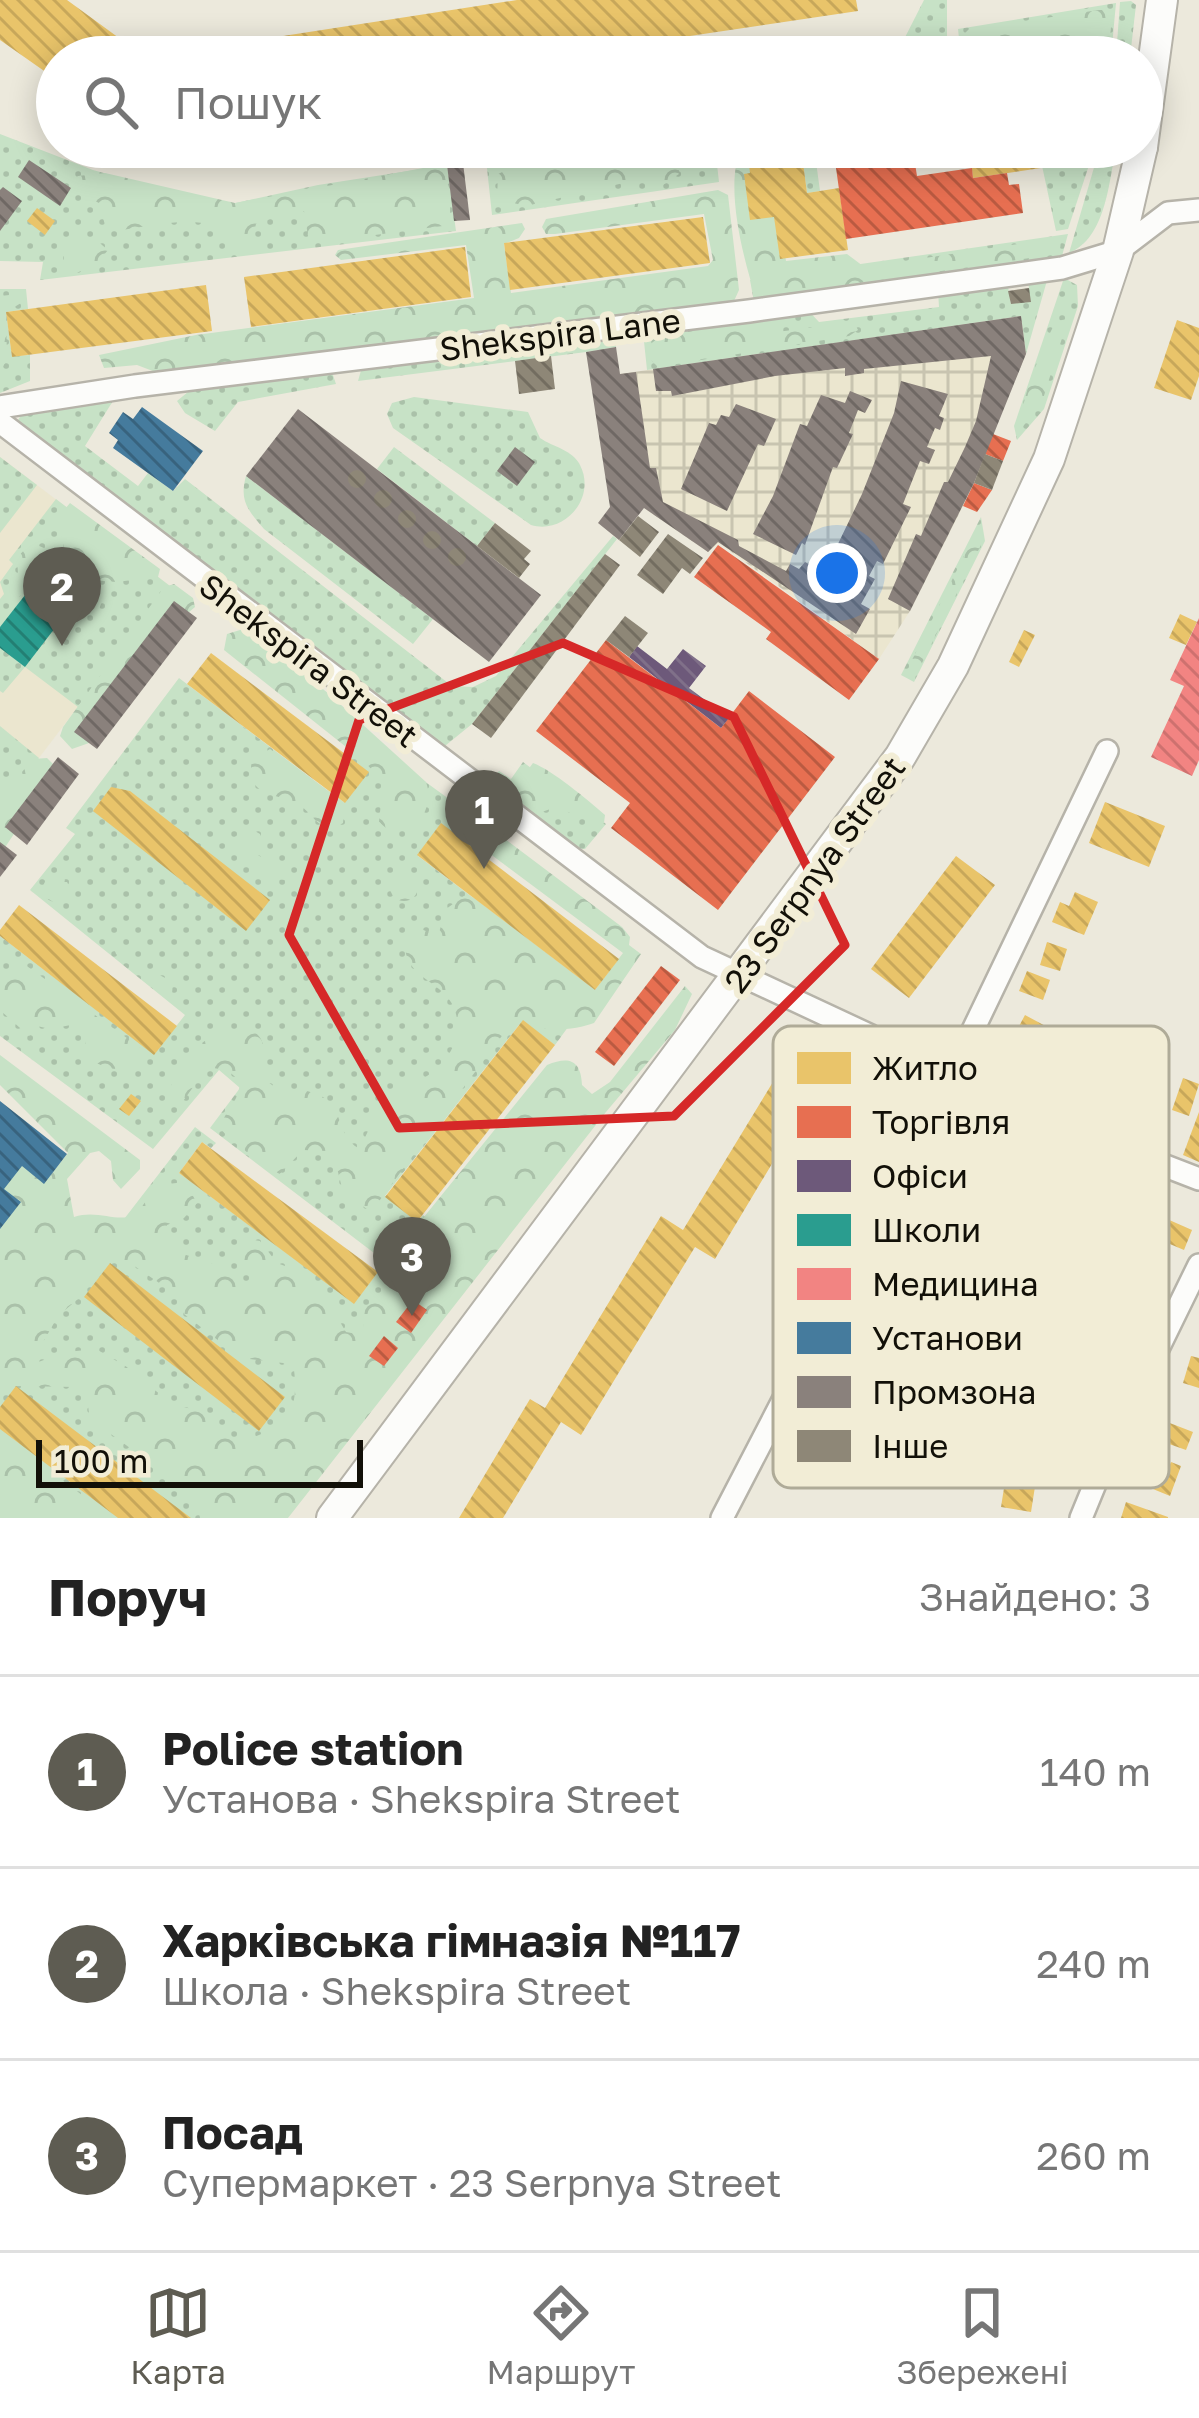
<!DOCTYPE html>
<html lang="uk">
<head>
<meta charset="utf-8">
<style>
  :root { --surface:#fff; --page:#f2f2f2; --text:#222; --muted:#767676; --line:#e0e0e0; --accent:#5e5c52 }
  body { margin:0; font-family:"Golos Text",sans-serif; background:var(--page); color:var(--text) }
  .scale { position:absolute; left:36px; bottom:30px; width:327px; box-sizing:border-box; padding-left:12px; border:6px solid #121008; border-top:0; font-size:33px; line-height:42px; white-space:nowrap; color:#121008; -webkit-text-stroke:9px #f2edd6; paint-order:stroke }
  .you { position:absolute; left:837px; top:573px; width:42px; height:42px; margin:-30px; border:9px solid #fff; border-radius:50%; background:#1a73e8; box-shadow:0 0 0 18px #1a73e833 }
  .badge { display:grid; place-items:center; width:78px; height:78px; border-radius:50%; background:var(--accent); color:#fff; font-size:39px; font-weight:700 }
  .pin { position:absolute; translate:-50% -99px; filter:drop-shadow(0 3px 6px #0008) }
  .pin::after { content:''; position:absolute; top:63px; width:42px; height:36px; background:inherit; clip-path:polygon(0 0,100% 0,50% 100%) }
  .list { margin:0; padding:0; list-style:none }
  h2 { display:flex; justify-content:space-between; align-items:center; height:156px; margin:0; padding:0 48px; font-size:51px }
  h2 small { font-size:39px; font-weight:400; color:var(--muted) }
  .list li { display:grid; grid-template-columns:78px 1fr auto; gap:36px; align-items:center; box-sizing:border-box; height:192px; padding:0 48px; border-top:3px solid var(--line) }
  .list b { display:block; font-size:45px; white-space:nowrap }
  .list p { margin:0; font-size:39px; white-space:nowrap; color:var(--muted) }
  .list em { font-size:39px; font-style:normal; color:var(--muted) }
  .icon { flex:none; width:66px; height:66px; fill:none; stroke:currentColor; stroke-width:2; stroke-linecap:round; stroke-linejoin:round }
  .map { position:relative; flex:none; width:1199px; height:1518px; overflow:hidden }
  .search { position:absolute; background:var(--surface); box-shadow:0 6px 30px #0003; left:36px; right:36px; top:36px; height:132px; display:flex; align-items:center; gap:30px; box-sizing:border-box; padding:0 42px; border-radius:66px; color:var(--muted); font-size:45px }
  .sheet { height:732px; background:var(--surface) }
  nav { display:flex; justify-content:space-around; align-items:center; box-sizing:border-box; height:168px; border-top:3px solid var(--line); background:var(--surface); font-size:33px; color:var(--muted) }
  nav a { display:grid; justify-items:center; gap:6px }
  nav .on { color:var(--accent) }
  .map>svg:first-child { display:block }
  .built { fill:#ebe6cf }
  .industrial { fill:url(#industrial-grid) }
  .grass { fill:url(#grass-dots) }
  .forest { fill:url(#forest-crowns); fill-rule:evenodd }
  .homes { fill:url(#homes-back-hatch) }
  .shops { fill:url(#shops-back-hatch) }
  .offices { fill:url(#offices-back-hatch) }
  .schools { fill:url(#schools-back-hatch) }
  .health { fill:url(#health-back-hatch) }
  .public { fill:url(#public-back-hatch) }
  .industry { fill:url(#industry-back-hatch) }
  .building { fill:url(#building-back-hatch) }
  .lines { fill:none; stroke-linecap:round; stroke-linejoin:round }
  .street-casing { stroke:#b6b3a9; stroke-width:26 }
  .secondary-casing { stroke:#b6b3a9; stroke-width:34 }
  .street { stroke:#fcfcfa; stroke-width:21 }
  .secondary { stroke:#fcfcfa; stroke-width:30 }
  .marked { fill:none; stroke:#d62828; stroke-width:9; stroke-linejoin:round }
  .labels { text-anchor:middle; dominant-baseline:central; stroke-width:12; stroke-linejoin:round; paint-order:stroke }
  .street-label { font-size:33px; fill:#121008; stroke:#f2edd6 }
  .key { fill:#f2edd6; stroke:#afab98; stroke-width:3 }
  .key-label { font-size:33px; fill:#121008 }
</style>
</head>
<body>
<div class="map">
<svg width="1199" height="1518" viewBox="0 0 1199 1518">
  <defs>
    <pattern id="industrial-grid" width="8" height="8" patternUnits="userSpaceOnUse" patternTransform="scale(3)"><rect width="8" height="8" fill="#ebe6cf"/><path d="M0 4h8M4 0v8" fill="none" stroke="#c8c4b0"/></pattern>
    <pattern id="grass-dots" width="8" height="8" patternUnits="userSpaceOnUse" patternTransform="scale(3)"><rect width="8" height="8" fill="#c7e2c6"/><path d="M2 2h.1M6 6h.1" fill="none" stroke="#aac1a9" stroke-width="1.8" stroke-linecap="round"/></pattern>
    <pattern id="forest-crowns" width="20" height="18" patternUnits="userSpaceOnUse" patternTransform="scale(3)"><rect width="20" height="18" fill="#c7e2c6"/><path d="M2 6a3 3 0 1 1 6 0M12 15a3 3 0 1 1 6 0" fill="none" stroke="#aac1a9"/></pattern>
    <pattern id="homes-back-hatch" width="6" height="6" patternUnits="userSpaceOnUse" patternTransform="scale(3)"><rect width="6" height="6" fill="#e9c46a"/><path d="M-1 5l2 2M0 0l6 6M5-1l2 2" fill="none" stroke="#c7a75a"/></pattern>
    <pattern id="shops-back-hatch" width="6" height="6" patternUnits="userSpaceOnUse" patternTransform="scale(3)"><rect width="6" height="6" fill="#e76f51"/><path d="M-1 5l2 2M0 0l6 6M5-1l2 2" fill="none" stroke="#ba5a41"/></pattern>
    <pattern id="offices-back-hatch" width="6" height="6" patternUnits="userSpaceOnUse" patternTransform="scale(3)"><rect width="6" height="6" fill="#6d597a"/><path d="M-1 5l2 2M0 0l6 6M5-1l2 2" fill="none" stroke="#807089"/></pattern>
    <pattern id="schools-back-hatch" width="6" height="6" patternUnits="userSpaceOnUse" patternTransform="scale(3)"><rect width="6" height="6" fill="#2a9d8f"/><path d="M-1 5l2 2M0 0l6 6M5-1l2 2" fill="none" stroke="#237f73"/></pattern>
    <pattern id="health-back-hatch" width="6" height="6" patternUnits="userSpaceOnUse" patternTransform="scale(3)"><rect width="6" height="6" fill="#f28482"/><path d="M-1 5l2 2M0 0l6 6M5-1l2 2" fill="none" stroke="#ce716f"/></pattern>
    <pattern id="public-back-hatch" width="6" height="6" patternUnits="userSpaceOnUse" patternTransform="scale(3)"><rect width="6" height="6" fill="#457b9d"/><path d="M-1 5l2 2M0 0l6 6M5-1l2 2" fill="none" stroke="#38637e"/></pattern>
    <pattern id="industry-back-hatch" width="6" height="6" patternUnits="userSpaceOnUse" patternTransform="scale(3)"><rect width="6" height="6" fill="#8a817c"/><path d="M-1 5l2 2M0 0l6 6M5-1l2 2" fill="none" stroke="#6f6864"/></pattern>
    <pattern id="building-back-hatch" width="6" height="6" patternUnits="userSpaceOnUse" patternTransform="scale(3)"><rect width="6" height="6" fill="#8e8777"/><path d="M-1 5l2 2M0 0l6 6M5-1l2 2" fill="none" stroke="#736d60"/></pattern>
  </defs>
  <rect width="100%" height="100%" fill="#ece9dc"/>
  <polygon class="built" points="0,457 170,586 0,809"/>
  <polygon class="industrial" points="1021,316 1026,354 963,506 910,611 879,659 719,543 708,552 644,508 620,374"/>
  <g class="grass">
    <polygon points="924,0 947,0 947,57 895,57"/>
    <polygon points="1131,1 1136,5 1130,57 1116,57 1120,2"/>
    <polygon points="1116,3 1111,57 1050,57 1047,44 961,57 958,29"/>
    <polygon points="0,134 93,170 222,206 318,185 447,165 456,231 40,280 43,262 0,261"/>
    <polygon points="561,147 715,147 719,182 492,215 486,159"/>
    <polygon points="801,147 814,147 820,191 807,193"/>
    <polygon points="1038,147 1095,147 1068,229 1056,231"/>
    <path d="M1100,147H1116C1109,182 1106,238 1069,253Z"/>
    <polygon points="1068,234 1062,256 754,302 750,280"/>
    <polygon points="1048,277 1026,354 1021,316 647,370 643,332 805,307 819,322 939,307 938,291 1007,281 1011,304 1029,288 1028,281"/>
    <polygon points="1064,278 1077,285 1078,306 1044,409 1017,440 1014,426"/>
    <polygon points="0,289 26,289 28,309 6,312 12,356 30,355 30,381 0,393"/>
    <polygon points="616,338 616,347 586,352 358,381 362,367"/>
    <polygon points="332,372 336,384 238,402 215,431 185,413 177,401 194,387"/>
    <polygon points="116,396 85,446 138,486 148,473 173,491 185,479 452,686 473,687 496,676 613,536 617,539 472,724 440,750 18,420 25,409"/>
    <path d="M414,397L528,412L540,438C553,447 573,450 580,465C597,498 564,535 531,525L393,428L387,414L392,403Z"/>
    <polygon points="394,447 495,523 477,546 377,469"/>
    <polygon points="0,457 37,485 0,533"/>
    <path d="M246,476L433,619L413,644L264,529C248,510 239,501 246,476Z"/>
    <polygon points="56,499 170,586 78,707 25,667 3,693 0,691 0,599 4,594 0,582 13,564 9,560"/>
    <polygon points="981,517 985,541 914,682 901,675"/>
    <polygon points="179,678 344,803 346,755 361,735 471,815 455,834 441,824 418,856 595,990 555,1045 522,1021 385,1196 417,1222 423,1215 472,1255 437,1301 210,1128 240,1088 219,1070 153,1149 0,1036 0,936 154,1054 185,1015 30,890 75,834 66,828"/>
    <polygon points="0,726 39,758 0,809"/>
    <polygon points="523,762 606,824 585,849 570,848 486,786 499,771 511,779"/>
    <polygon points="195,1127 216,1143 211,1148 202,1142 179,1173 354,1303 378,1272 430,1309 269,1518 0,1518 0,1380"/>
  </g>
  <g class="forest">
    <polygon points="1099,10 1109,10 1112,17 1108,57 1053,57 1052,49 1042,42 964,57 962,36 969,29"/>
    <polygon points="561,147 694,147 679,158 679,174 663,185 632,181 526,206 497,199 498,174 524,162 532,152"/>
    <path d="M742,147H768L786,261L847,254L863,266H872L1057,238L1061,240L1060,250L1051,255L756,298C744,261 723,183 742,147Z"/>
    <path d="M434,166L443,171L450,190V225L315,243L308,236L304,211C296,211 264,220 256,224L250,249H231L219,226C184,216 147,227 113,231L105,225L99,203L77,192L73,181L78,176L105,173L235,203Z"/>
    <polygon points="718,190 728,195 739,290 734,301 158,373 137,365 104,368 99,355 196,335 474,298 466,245 341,260 335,255 338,250 522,223 525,229 519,238 504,244 511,293 708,266 713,260 704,214 555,234 546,234 542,227 546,219"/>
    <polygon points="95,239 108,250 98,262 75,274 64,267 64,249 73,241"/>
    <polygon points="19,294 26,300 6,312 7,360 0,371 0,296"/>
    <polygon points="774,313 789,322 777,332 845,323 855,324 858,330 849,336 658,367 647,356 649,345 657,339"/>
    <path d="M1068,319L1042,402L1021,429C1018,403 1043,346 1056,321Z"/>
    <polygon points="599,340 604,349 543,357 541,351 545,348"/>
    <polygon points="70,503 160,569 158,577 116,582 92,580 104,596 98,612 89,611 68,574 59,516"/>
    <polygon points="979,526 981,545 919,669 911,673 910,664"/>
    <polygon points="32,543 44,548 40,561 45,566 30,588 15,600 12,590 18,574 17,557"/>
    <polygon points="174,584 193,598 195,607 181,619 89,743 72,749 60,736 63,727 164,587"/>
    <path d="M240,630L253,633L329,694L426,782C433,801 424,818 411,832L386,828L379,822L383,783L365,762L224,650L227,634Z"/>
    <path d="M270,749L345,803L343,823L333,829C316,826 315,817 302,807C281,791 244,801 252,760Z"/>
    <polygon points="47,758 53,764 43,790 0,855 0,798 33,759"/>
    <path d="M533,763C552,770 588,800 605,815L604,823L596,824L556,807L539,813L520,802L512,791Z"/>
    <path d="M464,808L622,927L630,937L629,945L641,954L594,1023C581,1028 555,1032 542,1028C524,1023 520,1019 504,1033L371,1212L343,1192L335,1160L327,1151L303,1150L280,1174L265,1167L226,1135L221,1129C223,1110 239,1105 240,1081L227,1070L213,1068L201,1076L181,1104L167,1097C181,1054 201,1035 244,1027C270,1036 263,1052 262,1074C278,1100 297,1083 321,1096C343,1107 337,1135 358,1148C371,1133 372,1112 385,1098C396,1086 413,1085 427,1076C458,1057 471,1014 439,989C419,973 403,967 405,938L416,927L438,936L446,909L464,896L474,898L595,990L623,953L473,841L461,821Z"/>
    <polygon points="250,828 260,834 264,844 258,855 288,874 286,880 275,879 236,846 235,837"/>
    <circle cx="404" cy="887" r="14"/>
    <circle cx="56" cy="889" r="13"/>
    <polygon points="121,944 144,967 173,982 172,994 164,992 116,954 114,948"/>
    <path d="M24,964L145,1051V1062L138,1070C115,1071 80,1067 86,1037L76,1024L50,1029L37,1026L29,1036L1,1011L0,972Z"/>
    <path d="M685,986L692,994L675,1030L606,1112L288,1518H200L197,1500L185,1488L97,1424L89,1413L86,1391L77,1387L13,1386L0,1398V1188L21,1159L44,1183L68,1153L0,1085V1055L140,1160V1169L121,1189L113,1180L111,1161L99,1151L90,1153L67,1179L74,1217C97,1209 118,1223 133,1215C142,1209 151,1193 159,1185L185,1182L197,1203L184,1218L167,1225L164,1235L177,1252L217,1265L246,1284L254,1278L241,1259V1246L249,1239L260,1241L277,1263L301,1272L321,1290L346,1332L357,1334L363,1327L364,1309L376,1298L406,1289L411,1276L380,1248L386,1232L415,1228L547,1065C569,1056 581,1060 582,1085L592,1094L610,1082ZM127,1261L174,1293L184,1314L241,1358L283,1363L294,1370C300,1418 282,1429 238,1442L213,1426L204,1411L172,1405L132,1370L96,1349L66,1352L30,1365L58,1316L78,1299L102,1264Z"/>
    <polygon points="0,1434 113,1518 0,1518"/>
  </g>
  <g class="homes">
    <polygon points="0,0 67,0 145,57 57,57 57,80 0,40"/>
    <polygon points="517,0 856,0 858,11 548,57 288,57 283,36"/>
    <polygon points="1046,44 1048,57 983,57 982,54"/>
    <polygon points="763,147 801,147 807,193 839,188 848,250 780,259 774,217 750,220 744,174 750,173 747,149"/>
    <polygon points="969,147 1038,147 1041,168 973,178"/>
    <polygon points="37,208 55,221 45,235 27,221"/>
    <polygon points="703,217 710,263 510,290 504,243"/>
    <polygon points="465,247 471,297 251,327 244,277"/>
    <polygon points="206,285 212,331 12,357 6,312"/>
    <polygon points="1177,320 1199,328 1199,376 1191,400 1154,388"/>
    <polygon points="1180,614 1197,622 1186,645 1169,638"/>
    <polygon points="1024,630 1035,635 1019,667 1009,662"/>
    <polygon points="211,653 369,772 345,803 187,684"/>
    <polygon points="111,787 130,791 270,900 246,931 93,811"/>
    <polygon points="1105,802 1165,826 1149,867 1089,843"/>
    <polygon points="441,823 619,959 595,990 417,855"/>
    <polygon points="956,856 995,885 909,998 871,969"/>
    <polygon points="1075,892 1098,902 1084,935 1052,922 1060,902 1069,906"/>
    <polygon points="19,905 177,1026 154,1055 0,936 0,930"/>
    <polygon points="1047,942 1067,949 1060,971 1040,965"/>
    <polygon points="1027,971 1050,980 1043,1000 1019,991"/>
    <polygon points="1025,1015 1051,1029 1038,1054 1057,1064 1039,1097 994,1073"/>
    <polygon points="523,1020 555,1045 417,1222 385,1197"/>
    <polygon points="799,1039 834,1060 715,1259 695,1247 581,1435 561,1422 503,1518 459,1518 530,1399 545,1408 661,1216 683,1230"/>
    <polygon points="1183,1078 1199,1084 1189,1116 1172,1110"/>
    <polygon points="131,1094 141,1101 129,1116 119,1109"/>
    <polygon points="1199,1112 1199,1162 1183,1155"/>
    <polygon points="202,1142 378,1272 354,1304 179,1173"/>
    <polygon points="1167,1219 1192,1230 1184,1250 1158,1239"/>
    <polygon points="110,1263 285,1397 259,1431 84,1297"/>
    <polygon points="1191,1356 1199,1358 1199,1388 1183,1383"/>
    <polygon points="16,1386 29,1396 191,1518 118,1518 0,1429 0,1407"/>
    <polygon points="1162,1420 1193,1432 1186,1450 1155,1439"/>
    <polygon points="1144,1462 1167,1471 1171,1462 1181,1466 1170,1496 1136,1482"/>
    <polygon points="1006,1475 1036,1480 1031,1512 1001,1507"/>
    <polygon points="1126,1502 1168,1517 1168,1518 1121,1518"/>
  </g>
  <g class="shops">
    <polygon points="914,157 917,176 972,168 973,178 1007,173 1009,185 1019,184 1023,213 846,239 836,168"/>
    <polygon points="993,434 1011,441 1003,461 985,454"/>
    <polygon points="974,483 992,490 977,512 963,506"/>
    <polygon points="718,545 879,659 849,700 766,639 771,632 694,577"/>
    <polygon points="606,640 721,728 749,691 835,757 718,910 611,828 630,803 536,731"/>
    <polygon points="661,966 680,980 614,1066 595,1052"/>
    <polygon points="413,1300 427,1310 411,1333 396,1322"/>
    <polygon points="384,1336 398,1348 384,1366 369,1356"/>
  </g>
  <polygon class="offices" points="637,646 667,669 683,649 706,666 689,688 729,718 721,728 629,657"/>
  <polygon class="schools" points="54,558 88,585 25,667 0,648 0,627"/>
  <polygon class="health" points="1199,618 1199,760 1192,776 1151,757 1184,686 1170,680"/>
  <g class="public">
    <polygon points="142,407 203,451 173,491 113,448 118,440 109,433 123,412 133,419"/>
    <polygon points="0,1101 67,1154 44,1184 22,1166 4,1189 21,1202 0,1229"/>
  </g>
  <g class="industry">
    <polygon points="29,160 71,188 60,206 18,177"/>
    <polygon points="463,163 470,220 454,221 447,165"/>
    <polygon points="3,187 22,201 0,231 0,190"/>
    <polygon points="1021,316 1026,354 974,483 910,611 888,599 916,534 921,536 944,482 948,482 965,447 976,421 991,356 864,369 864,373 845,376 845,368 775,376 672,396 671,391 656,391 653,369"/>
    <polygon points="616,347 620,374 636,372 650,468 656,468 663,502 738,540 739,546 786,571 790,564 799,569 805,562 824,573 862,494 894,413 901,381 948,394 939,416 944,418 940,430 935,428 927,447 935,450 929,464 920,461 903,504 911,507 883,564 877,561 869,576 875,579 861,604 870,609 856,634 718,542 708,552 644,508 619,540 598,523 610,507 586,352"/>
    <polygon points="850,391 872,400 865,413 858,410 849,433 853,434 837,468 833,467 805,545 802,543 796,555 753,534 773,496 800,424 807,426 821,395 845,403"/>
    <polygon points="736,404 776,419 764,446 758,444 727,511 681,489 709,423 716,425 721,415 729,417"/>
    <polygon points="298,409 541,595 489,662 246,476"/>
    <polygon points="515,447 535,462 517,486 497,471"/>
    <polygon points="174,601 197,618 97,749 74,732"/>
    <polygon points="58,757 79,774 27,845 5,827"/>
    <polygon points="0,842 17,855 0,877"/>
  </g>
  <g class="building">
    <polygon points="1029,288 1031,302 1011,304 1008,291"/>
    <polygon points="551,356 555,389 519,394 515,361"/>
    <polygon points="985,454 1003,461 992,490 974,483"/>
    <circle cx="357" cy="479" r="9"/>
    <circle cx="383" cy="499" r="9"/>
    <circle cx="407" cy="519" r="9"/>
    <polygon points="638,516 659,532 640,557 619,540"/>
    <polygon points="495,523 531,551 524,559 530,564 519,578 477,546"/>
    <circle cx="432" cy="540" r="9"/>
    <polygon points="668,534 703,558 690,574 682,568 663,594 637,575"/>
    <circle cx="457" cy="557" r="9"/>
    <polygon points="605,554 620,565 491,738 472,724"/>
    <polygon points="625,616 648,633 629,657 606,640"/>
  </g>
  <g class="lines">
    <g class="street-casing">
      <g id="street">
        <polyline points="0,407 135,386 749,311 1062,268 1118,251 1168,213 1199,210"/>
        <polyline points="0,422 702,957 869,1035 948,1082 1199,1179"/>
        <polyline points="722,1518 948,1082 1107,751"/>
        <polyline points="1081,1518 1111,1445 1199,1265"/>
      </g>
    </g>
    <g class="secondary-casing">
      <g id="secondary">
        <polyline points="1142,147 1162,0"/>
        <polyline points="332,1518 900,757 953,666 1049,459 1118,251 1142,147"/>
      </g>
    </g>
    <use href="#street" class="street"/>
    <use href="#secondary" class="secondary"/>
  </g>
  <path class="marked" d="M563,643L734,717L845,945L674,1116L399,1128L289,935L359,720Z"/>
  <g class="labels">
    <g class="street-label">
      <text transform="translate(560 334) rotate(-7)">Shekspira Lane</text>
      <text transform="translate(309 660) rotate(37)">Shekspira Street</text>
      <text transform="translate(814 874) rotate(-54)">23 Serpnya Street</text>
    </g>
  </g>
  <rect x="773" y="1026" width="396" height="462" rx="18" class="key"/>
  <rect x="797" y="1052" width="54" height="32" fill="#e9c46a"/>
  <rect x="797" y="1106" width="54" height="32" fill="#e76f51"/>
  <rect x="797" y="1160" width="54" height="32" fill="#6d597a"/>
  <rect x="797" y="1214" width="54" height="32" fill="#2a9d8f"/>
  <rect x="797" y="1268" width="54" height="32" fill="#f28482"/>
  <rect x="797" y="1322" width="54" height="32" fill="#457b9d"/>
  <rect x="797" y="1376" width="54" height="32" fill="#8a817c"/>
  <rect x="797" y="1430" width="54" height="32" fill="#8e8777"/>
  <g class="key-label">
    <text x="872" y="1080">Житло</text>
    <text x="872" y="1134">Торгівля</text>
    <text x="872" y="1188">Офіси</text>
    <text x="872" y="1242">Школи</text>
    <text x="872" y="1296">Медицина</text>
    <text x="872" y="1350">Установи</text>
    <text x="872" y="1404">Промзона</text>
    <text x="872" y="1458">Інше</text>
  </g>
</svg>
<div class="scale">100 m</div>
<div class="you"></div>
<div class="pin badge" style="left:484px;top:869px">1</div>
<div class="pin badge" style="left:62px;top:646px">2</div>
<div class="pin badge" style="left:412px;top:1316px">3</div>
<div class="search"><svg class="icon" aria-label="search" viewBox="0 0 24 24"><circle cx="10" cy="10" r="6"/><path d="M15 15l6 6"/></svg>Пошук</div>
</div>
<section class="sheet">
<h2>Поруч<small>Знайдено: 3</small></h2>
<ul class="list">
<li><span class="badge">1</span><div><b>Police station</b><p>Установа · Shekspira Street</p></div><em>140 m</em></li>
<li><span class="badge">2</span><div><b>Харківська гімназія №117</b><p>Школа · Shekspira Street</p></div><em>240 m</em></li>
<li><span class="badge">3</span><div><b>Посад</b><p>Супермаркет · 23 Serpnya Street</p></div><em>260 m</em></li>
</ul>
</section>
<nav>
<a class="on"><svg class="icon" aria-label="map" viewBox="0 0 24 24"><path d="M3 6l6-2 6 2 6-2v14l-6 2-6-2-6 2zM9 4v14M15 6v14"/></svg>Карта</a>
<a><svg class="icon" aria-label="directions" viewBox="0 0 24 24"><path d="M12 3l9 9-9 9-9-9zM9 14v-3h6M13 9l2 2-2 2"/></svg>Маршрут</a>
<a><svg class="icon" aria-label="saved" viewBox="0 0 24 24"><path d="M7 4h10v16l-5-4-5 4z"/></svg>Збережені</a>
</nav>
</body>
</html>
